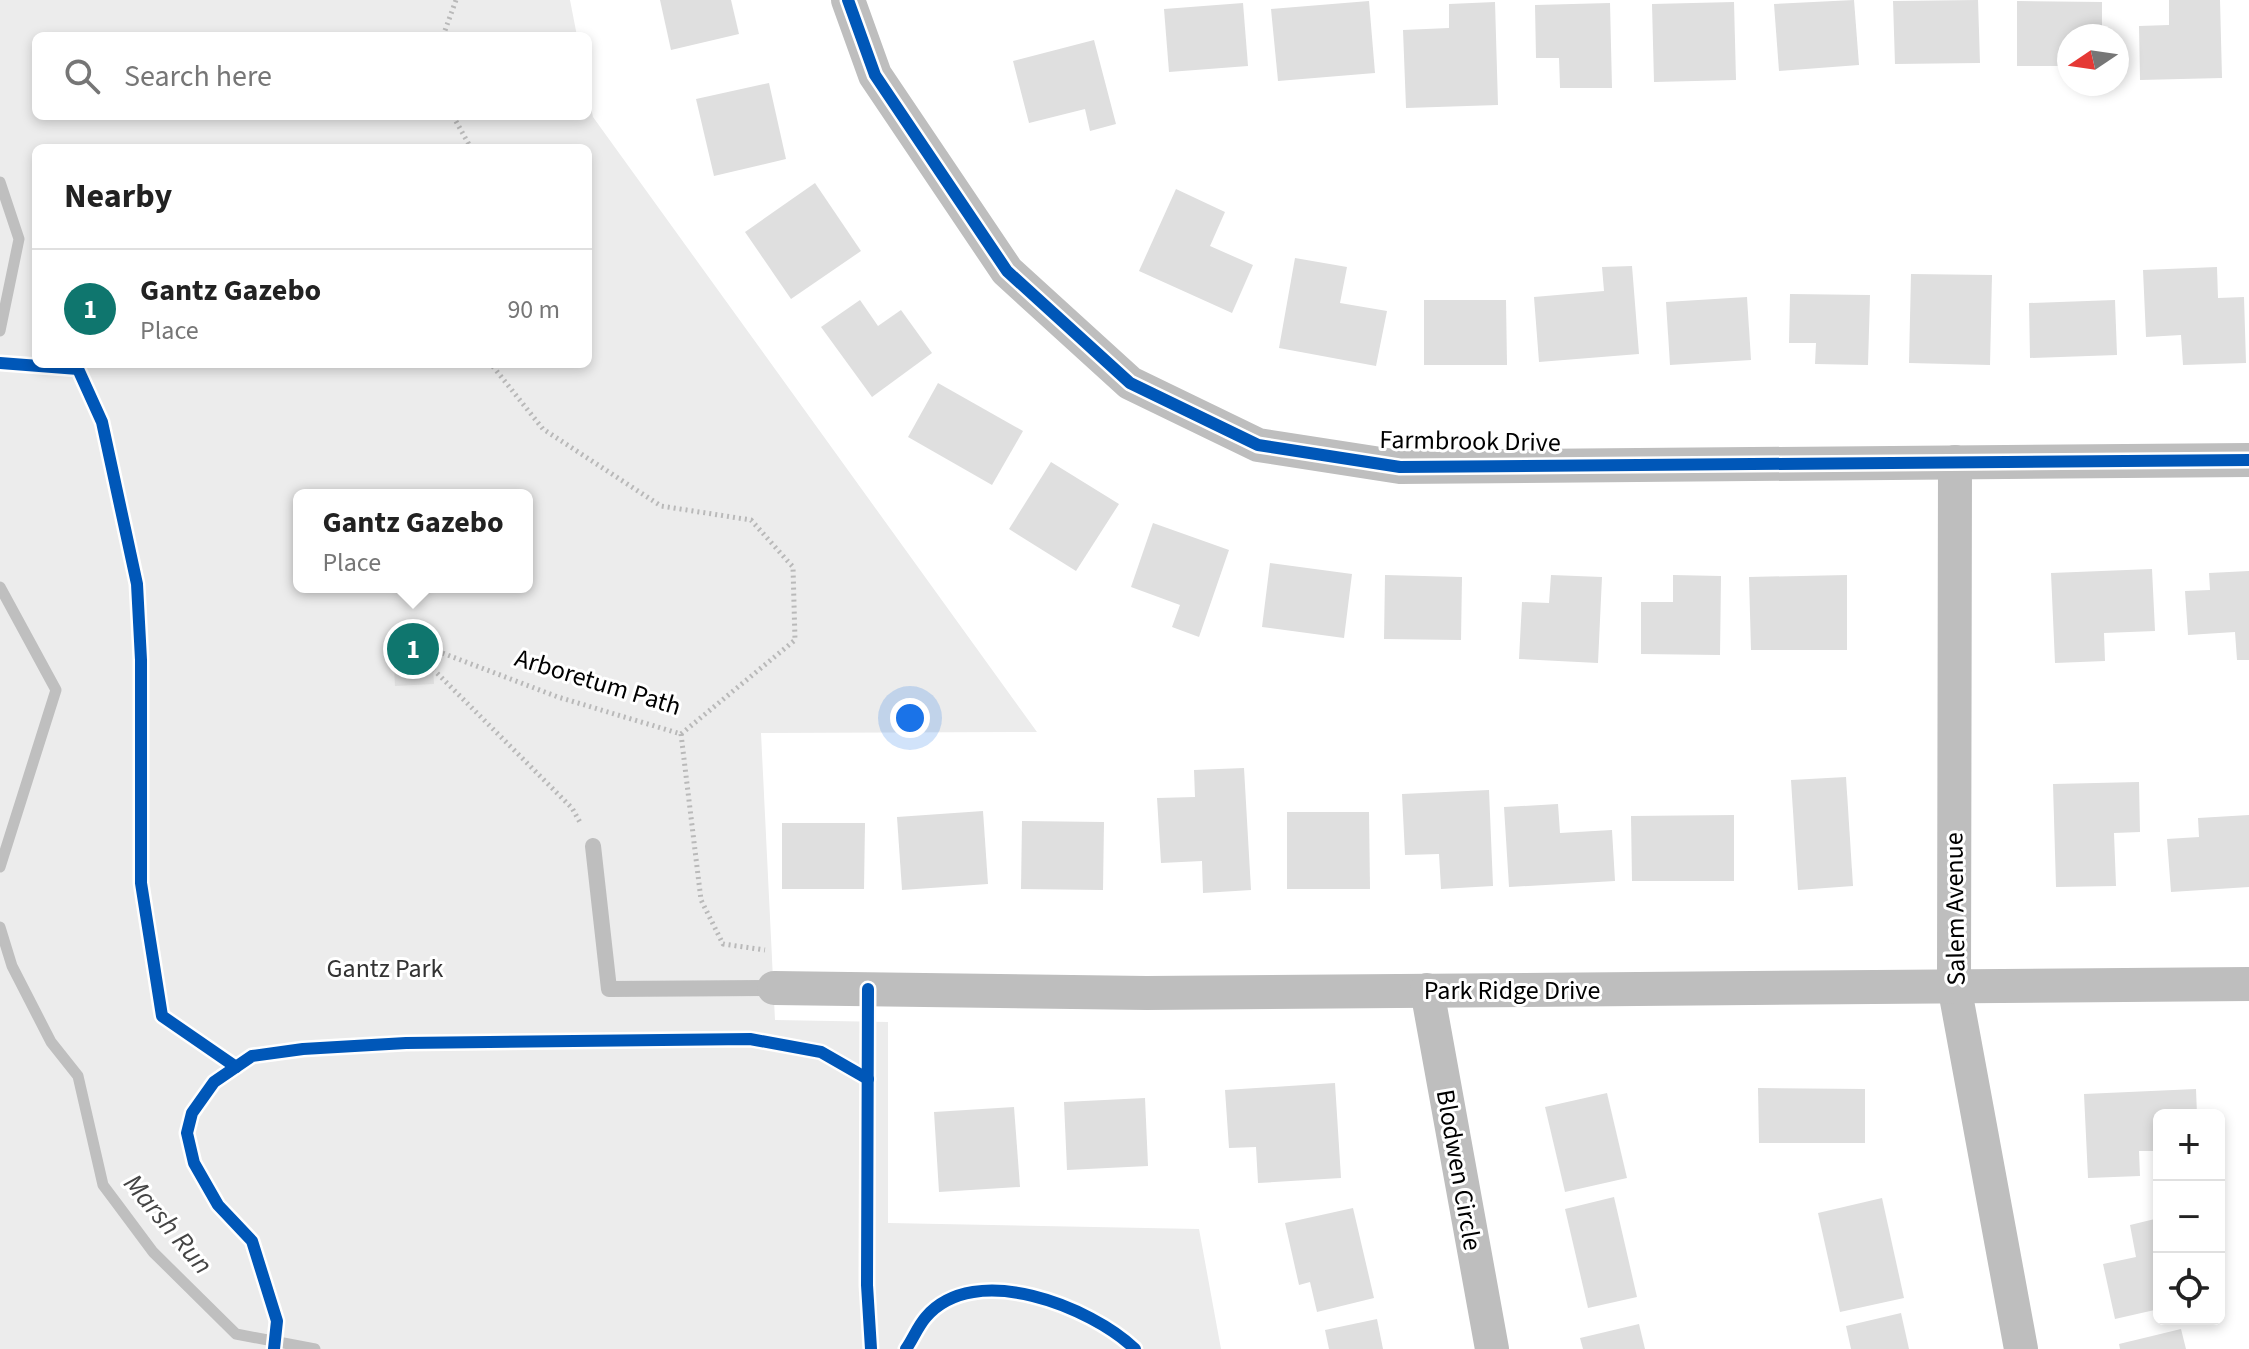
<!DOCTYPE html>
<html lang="en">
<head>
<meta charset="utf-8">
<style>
  :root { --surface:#fff; --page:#f6f6f6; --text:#222; --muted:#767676; --line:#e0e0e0; --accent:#0f766e }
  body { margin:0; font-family:"Source Sans 3",sans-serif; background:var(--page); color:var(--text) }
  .controls { position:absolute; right:24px; bottom:24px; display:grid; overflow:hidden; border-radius:12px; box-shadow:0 4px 12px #0003 }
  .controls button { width:72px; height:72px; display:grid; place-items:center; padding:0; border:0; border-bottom:2px solid var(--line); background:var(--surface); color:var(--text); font:40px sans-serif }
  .compass { position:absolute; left:2057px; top:24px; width:72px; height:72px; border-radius:50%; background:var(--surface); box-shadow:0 4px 12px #0003; rotate:257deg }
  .you { position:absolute; left:910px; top:718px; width:28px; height:28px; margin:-20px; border:6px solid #fff; border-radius:50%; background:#1a73e8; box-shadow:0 0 0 12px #1a73e833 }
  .badge { display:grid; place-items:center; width:52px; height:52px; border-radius:50%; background:var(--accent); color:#fff; font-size:26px; font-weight:700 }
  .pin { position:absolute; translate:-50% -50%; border:4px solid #fff; box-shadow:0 2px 8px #0006 }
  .popup { position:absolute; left:293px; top:489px; width:240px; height:104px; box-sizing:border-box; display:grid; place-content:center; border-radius:12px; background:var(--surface); filter:drop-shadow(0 2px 6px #0005); font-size:26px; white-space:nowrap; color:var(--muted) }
  .popup b { font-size:30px; color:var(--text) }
  .popup::after { content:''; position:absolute; left:50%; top:100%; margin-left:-16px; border:16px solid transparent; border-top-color:var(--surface) }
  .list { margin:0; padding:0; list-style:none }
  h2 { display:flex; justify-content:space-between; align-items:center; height:104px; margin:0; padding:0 32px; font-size:34px }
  h2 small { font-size:26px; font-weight:400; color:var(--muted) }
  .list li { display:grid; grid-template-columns:52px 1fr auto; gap:24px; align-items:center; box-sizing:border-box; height:120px; padding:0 32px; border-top:2px solid var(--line) }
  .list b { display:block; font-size:30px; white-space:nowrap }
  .list p { margin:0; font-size:26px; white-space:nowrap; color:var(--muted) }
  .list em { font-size:26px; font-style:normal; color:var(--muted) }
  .icon { flex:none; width:44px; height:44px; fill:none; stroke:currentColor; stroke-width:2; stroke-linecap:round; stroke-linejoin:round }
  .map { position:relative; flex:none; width:2249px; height:1349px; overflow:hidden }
  .search { position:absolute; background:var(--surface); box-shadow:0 4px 12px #0003; left:32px; top:32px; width:560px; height:88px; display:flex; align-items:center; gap:20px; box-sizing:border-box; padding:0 28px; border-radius:12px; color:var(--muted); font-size:30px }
  .panel { position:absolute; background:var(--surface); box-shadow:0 4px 12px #0003; left:32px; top:144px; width:560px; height:224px; border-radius:12px }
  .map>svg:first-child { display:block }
  .green { fill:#ececec; fill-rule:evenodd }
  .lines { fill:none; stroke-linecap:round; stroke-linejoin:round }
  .stream { stroke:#bfbfbf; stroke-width:11 }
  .building { fill:#dfdfdf }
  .path { stroke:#b9b9b9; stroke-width:5; stroke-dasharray:2 4; stroke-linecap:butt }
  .service { stroke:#bebebe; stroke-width:16 }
  .minor { stroke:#bebebe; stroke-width:34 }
  .cycleway-casing { stroke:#fff; stroke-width:17 }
  .cycleway { stroke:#0057b8; stroke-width:12 }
  .labels { text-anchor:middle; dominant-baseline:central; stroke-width:6; stroke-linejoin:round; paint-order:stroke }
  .street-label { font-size:26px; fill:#000; stroke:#fff }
  .park-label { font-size:26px; fill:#333; stroke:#fff }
  .water-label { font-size:28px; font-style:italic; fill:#444; stroke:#fff }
</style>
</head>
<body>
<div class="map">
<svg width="2249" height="1349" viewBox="0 0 2249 1349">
  <rect width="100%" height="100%" fill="#fff"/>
  <path class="green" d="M0,0H570L577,36H36V116H588V93L593,117L1037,732L761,733L775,1020L888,1022V1223L1199,1229L1221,1349H0ZM36,148H588V364H36ZM299,495H527V587H299Z"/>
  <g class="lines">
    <g class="stream">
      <polyline points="0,182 19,239 0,331"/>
      <polyline points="0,587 56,690 0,867"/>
      <polyline points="0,927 12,966 51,1042 78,1076 103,1185 118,1205 153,1252 236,1334 315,1349"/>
    </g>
  </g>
  <g class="building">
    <polygon points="660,0 731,0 739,34 671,50"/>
    <polygon points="1854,0 1859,65 1779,71 1774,4"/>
    <polygon points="1978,0 1980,63 1895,64 1893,1"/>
    <polygon points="2169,0 2220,0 2222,78 2140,80 2139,26 2169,25"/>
    <polygon points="1369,1 1375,73 1278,81 1271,9"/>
    <polygon points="2017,1 2102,2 2102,36 2069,36 2069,66 2017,66"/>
    <polygon points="1495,2 1498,105 1406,108 1403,30 1449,28 1449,4"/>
    <polygon points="1734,2 1736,80 1654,82 1652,4"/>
    <polygon points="1243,3 1248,66 1169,72 1164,9"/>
    <polygon points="1610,3 1612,88 1560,88 1559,58 1536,58 1535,5"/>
    <polygon points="1094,40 1116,124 1090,131 1085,109 1029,123 1013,61"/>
    <polygon points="769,83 786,159 714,176 696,99"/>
    <polygon points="815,183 861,251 791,299 745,232"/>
    <polygon points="1176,189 1225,212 1210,246 1253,265 1232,313 1139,271"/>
    <polygon points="1295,258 1347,267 1340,303 1387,311 1376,366 1279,348"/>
    <polygon points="1632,266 1639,354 1539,362 1534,297 1604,291 1602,267"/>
    <polygon points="2217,267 2218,298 2244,297 2246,363 2183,365 2181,335 2146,337 2143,270"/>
    <polygon points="1911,274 1992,275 1990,365 1909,363"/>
    <polygon points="1790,294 1870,295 1868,365 1815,364 1816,343 1789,343"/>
    <polygon points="1747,297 1751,360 1670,365 1666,302"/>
    <polygon points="860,300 878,326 901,310 932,353 872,397 821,327"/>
    <polygon points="1424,300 1506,300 1507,365 1424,365"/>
    <polygon points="2115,300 2117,355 2030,358 2029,303"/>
    <polygon points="938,383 1023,431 992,485 908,437"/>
    <polygon points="1051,462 1119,504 1076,571 1009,529"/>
    <polygon points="1153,523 1229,550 1199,637 1172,627 1180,605 1131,587"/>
    <polygon points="1270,563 1352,574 1344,638 1262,627"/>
    <polygon points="2152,569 2155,631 2104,633 2105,661 2055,663 2051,573"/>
    <polygon points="2249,571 2249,660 2237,660 2235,632 2188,635 2185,591 2210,590 2209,573"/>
    <polygon points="1385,575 1462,577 1461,640 1384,639"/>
    <polygon points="1551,575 1602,577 1598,663 1519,659 1522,602 1549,603"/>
    <polygon points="1673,575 1721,576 1720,655 1641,654 1641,602 1673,602"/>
    <polygon points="1847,575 1847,650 1751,650 1749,577"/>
    <polygon points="431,628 434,684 395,686 392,630"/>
    <polygon points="1244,768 1251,890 1203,893 1202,861 1161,863 1157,798 1195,797 1194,770"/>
    <polygon points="1846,777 1853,886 1798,890 1791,780"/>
    <polygon points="2139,782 2140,832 2114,833 2116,886 2056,887 2053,784"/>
    <polygon points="1489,790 1493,886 1441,889 1439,854 1405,855 1402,794"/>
    <polygon points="1558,804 1560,833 1612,830 1615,881 1509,887 1504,807"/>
    <polygon points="983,811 988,884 902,890 897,817"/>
    <polygon points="1287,812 1369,812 1370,889 1287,889"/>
    <polygon points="1734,815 1734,881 1632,881 1631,816"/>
    <polygon points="2249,815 2249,887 2171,892 2167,839 2199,837 2198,818"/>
    <polygon points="1022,821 1104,822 1103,890 1021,889"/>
    <polygon points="782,823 865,823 864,889 782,889"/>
    <polygon points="1335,1083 1341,1178 1258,1183 1256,1147 1229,1148 1225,1090"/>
    <polygon points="1758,1088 1865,1089 1865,1143 1759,1143"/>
    <polygon points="2196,1089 2197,1115 2159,1115 2159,1151 2139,1151 2140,1176 2088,1178 2084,1094"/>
    <polygon points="1607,1093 1627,1178 1565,1192 1545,1107"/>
    <polygon points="1145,1098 1148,1166 1067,1170 1064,1102"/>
    <polygon points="1014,1107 1020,1187 939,1192 934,1112"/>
    <polygon points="1614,1197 1637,1297 1588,1308 1565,1209"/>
    <polygon points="1882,1198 1904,1298 1840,1312 1818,1213"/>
    <polygon points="1353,1208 1374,1298 1317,1312 1310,1282 1299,1285 1285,1223"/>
    <polygon points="2159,1218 2159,1309 2115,1319 2103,1264 2136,1257 2130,1225"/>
    <polygon points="1901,1313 1909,1349 1851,1349 1846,1326"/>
    <polygon points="1377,1319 1383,1349 1329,1349 1325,1330"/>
    <polygon points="1639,1324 1645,1349 1583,1349 1580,1338"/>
    <polygon points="2181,1329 2186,1349 2120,1349 2119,1344"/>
  </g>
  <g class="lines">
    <g class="path">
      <polyline points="443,36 456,0"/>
      <polyline points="453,116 471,148"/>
      <polyline points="437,651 558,697 681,734 795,640 793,567 751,520 661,506 543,429 491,364"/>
      <polyline points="433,669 572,808 581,824"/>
      <polyline points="681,734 701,900 723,944 765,950"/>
    </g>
    <polyline class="service" points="593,846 609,989 774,988"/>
    <g class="minor">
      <polyline points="848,0 875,75 1007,271 1130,383 1258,445 1400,467 2249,460"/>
      <polyline points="1955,462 1954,985 2021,1349"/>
      <polyline points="774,988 1147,993 2249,984"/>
      <polyline points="1427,990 1492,1349"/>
    </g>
    <g class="cycleway-casing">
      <g id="cycleway">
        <polyline points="848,0 875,75 1007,271 1130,383 1258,445 1400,467 2249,460"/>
        <polyline points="0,363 78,369 102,422 137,584 141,660 141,883 162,1016 236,1067"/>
        <polyline points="868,989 867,1285 871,1349"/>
        <polyline points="274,1349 277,1321 252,1241 218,1205 194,1163 187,1133 192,1113 214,1082 252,1056 303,1049 406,1043 750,1039 821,1052 868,1079"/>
        <path d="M906,1349C913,1339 918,1326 926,1317C975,1260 1091,1307 1135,1349"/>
      </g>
    </g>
    <use href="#cycleway" class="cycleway"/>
  </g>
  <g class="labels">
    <g class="street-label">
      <text transform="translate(1470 441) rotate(1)">Farmbrook Drive</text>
      <text transform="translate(598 682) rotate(17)">Arboretum Path</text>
      <text transform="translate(1955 909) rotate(-91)">Salem Avenue</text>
      <text x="1512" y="990">Park Ridge Drive</text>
      <text transform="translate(1459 1170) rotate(80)">Blodwen Circle</text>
    </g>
    <g class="park-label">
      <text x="385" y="968">Gantz Park</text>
    </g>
    <g class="water-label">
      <text transform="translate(168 1224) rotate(50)">Marsh Run</text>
    </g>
  </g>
</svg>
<div class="controls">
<button>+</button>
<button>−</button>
<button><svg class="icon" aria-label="locate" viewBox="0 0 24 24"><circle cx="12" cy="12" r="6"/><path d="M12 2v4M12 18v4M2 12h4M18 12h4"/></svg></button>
</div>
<svg class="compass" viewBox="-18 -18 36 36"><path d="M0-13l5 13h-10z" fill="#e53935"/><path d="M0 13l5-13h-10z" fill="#767676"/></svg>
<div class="you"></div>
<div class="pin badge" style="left:413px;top:649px">1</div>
<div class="popup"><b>Gantz Gazebo</b>Place</div>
<div class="search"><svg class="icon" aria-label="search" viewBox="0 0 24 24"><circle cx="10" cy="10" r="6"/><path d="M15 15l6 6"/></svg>Search here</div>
<section class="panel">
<h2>Nearby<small></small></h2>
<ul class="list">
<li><span class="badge">1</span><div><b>Gantz Gazebo</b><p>Place</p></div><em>90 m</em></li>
</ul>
</section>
</div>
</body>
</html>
